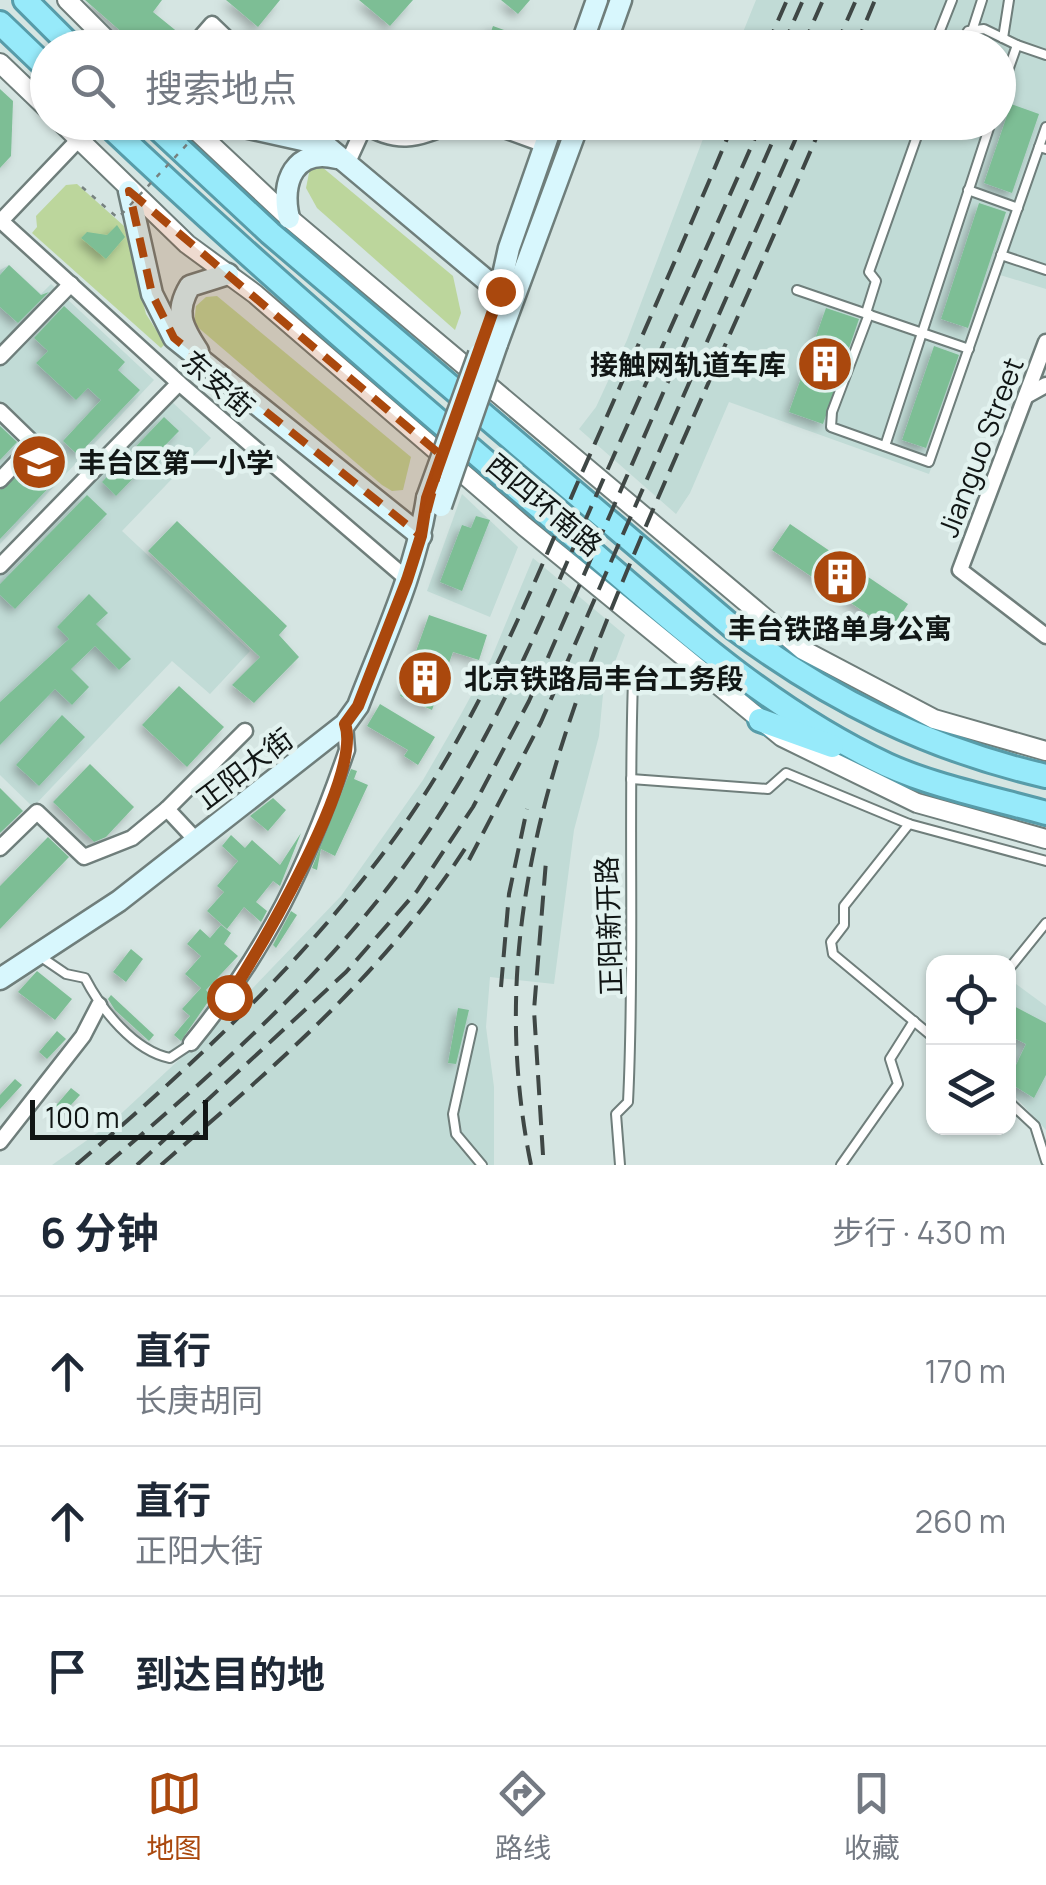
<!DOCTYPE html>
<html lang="zh">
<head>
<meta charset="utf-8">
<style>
  :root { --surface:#fff; --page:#f2f2f3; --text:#1f2937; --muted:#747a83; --line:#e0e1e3; --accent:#aa480d }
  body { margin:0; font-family:Manrope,"Noto Sans SC",sans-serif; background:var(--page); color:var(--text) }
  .controls { position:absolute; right:30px; bottom:30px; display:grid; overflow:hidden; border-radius:20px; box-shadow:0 2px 8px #0004 }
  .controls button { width:90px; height:90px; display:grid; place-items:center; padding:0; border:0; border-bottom:2px solid var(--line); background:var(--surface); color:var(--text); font:50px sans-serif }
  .scale { position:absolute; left:30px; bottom:25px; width:178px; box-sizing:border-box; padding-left:10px; border:5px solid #111615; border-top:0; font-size:28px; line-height:35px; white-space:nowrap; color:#111615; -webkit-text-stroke:8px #e2f2ef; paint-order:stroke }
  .stop { position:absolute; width:30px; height:30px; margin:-22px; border:8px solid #aa480d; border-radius:50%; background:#fff }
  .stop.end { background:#aa480d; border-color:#fff; box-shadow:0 2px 10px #0008 }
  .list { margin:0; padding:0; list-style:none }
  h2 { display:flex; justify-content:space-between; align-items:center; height:130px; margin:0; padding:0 40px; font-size:42px }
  h2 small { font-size:32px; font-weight:400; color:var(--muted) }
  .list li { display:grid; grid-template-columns:65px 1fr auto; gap:30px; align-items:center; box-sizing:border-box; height:150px; padding:0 40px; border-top:2px solid var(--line) }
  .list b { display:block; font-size:38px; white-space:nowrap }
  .list p { margin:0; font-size:32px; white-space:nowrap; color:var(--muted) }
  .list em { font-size:32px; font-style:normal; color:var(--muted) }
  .icon { flex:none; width:55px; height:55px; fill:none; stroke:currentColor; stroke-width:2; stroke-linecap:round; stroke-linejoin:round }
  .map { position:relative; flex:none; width:1046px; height:1165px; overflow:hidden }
  .search { position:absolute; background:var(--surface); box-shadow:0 2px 8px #0004; left:30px; right:30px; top:30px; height:110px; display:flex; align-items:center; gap:25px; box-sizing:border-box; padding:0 35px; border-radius:55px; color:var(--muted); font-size:38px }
  .sheet { height:580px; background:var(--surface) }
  nav { display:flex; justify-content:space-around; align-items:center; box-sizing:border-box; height:140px; border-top:2px solid var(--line); background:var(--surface); font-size:28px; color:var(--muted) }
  nav a { display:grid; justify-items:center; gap:5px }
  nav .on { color:var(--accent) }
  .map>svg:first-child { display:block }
  .built { fill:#c1dbd6 }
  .green { fill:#bcd69c }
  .building { fill:#7dbe95; filter:url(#shadow) }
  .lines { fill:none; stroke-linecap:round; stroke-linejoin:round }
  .service-casing { stroke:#6f7e7b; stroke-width:12 }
  .minor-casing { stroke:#6f7e7b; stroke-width:19 }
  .tertiary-casing { stroke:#6f7e7b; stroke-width:22 }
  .secondary-casing { stroke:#6f7e7b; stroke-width:25 }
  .trunk-casing { stroke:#579ca9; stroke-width:28 }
  .service { stroke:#fff; stroke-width:8 }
  .minor { stroke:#fff; stroke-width:14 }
  .tertiary { stroke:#fff; stroke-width:18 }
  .secondary { stroke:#d8f7fd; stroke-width:20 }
  .trunk { stroke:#97eafa; stroke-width:22 }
  .rail { stroke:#3f4745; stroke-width:4; stroke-dasharray:20 10; stroke-linecap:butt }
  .secondary-bridge-casing { stroke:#6f7e7b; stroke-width:25; stroke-linecap:butt }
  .path-bridge { stroke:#778280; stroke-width:2.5; stroke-dasharray:5 8; stroke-linecap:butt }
  .secondary-bridge { stroke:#d8f7fd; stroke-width:20 }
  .route { stroke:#aa480d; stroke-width:12 }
  .marked { fill:#aa480d; fill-opacity:0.2; stroke:#aa480d; stroke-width:8; stroke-dasharray:20 12; stroke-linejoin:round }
  .labels { text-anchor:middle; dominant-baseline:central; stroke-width:9; stroke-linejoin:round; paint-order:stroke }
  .poi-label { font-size:28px; font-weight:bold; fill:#111615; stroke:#e2f2ef; text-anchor:start }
  .street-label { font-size:28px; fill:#111615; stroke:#e2f2ef }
</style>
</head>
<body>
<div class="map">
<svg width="1046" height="1165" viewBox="0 0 1046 1165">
  <defs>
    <filter id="shadow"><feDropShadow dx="-4.5" dy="4.5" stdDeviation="5" flood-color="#0004"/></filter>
  </defs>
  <rect width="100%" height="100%" fill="#d5e5e2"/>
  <g class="built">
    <polygon points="756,0 1046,0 1046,289 1000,275 929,474 729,402 690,493 676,514 579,429 596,407 627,340 709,123 998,122 998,48 737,47"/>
    <polygon points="9,265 41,294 51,284 154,380 0,544 0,270"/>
    <polygon points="172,402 211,438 122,531 250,651 210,694 172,661 33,807 0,775 0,576"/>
    <polygon points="462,494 518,547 490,617 427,591"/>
    <polygon points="533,558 625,635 603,694 599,736 574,830 554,984 490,977 486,1027 494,1087 494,1165 52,1165 110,1124 225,1017 341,896 423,780 460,716 491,659"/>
    <polygon points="1012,981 1046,1006 1046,1130 1009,1090"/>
  </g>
  <g class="green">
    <polygon points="322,167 453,276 461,313 455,330 317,208 306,188 310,168"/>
    <polygon points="77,184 124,226 146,314 165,344 161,348 32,233 37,227 36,216 66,185"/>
    <polygon points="217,296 411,457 403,490 392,491 382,485 194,324 196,306 206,297"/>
  </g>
  <g class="building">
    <polygon points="85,0 162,0 153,12 185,38 177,48 140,48"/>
    <polygon points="226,0 280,0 258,27"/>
    <polygon points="359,0 413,0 390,26"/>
    <polygon points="501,0 530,0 518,14"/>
    <polygon points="493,26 548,46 548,48 485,48"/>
    <polygon points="0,89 13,101 11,156 0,168"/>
    <polygon points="1011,104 1039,114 1012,193 984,183"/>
    <polygon points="979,203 1006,212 968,328 941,319"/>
    <polygon points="117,225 125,237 106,259 81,238 87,232 107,235"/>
    <polygon points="9,265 41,295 49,292 18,323 0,307 0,275"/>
    <polygon points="64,306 125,362 118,370 140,390 78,455 63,441 101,400 88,388 76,400 36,363 48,351 34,338"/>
    <polygon points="826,308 859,319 823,424 789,412"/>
    <polygon points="934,346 959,355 926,448 902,440"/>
    <polygon points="164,417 179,431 116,496 102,482"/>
    <polygon points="0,426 17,442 0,460"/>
    <polygon points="49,457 61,469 54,476 57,479 0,539 0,490 34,459 41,465"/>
    <polygon points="87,495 107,514 15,609 0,595 0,584"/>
    <polygon points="476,516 490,520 462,591 440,582 462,525 471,528"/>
    <polygon points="177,521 287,626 279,635 299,657 254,703 232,685 260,657 148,551"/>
    <polygon points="790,524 908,604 891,630 772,550"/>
    <polygon points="89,594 108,613 96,624 131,659 119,670 95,646 71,669 89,687 72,705 55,689 0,745 0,702 69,639 57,627"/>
    <polygon points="429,615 487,635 479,660 453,652 432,710 400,696"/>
    <polygon points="179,686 224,727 187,767 142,725"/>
    <polygon points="380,704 435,737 418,765 404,756 408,750 367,726"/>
    <polygon points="62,715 85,737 39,786 16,765"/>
    <polygon points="90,764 134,807 106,837 94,842 53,802"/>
    <polygon points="351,769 357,771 354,779 368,785 335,856 321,849 317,870 312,868"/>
    <polygon points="0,788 23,811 0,833"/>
    <polygon points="273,798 286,810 268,831 250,816"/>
    <polygon points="301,833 280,886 273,881 256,902 267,911 261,922 244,907 227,929 207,911 224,892 217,886 238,861 222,846 231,835 245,848 252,840 280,865"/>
    <polygon points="48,837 69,857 0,929 0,886"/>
    <polygon points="291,911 297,915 276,948 273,945"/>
    <polygon points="221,925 231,933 224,944 238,956 206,990 212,996 181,1041 174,1035 190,1016 182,1009 201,988 185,974 201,956 187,944 200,929 210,938"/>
    <polygon points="131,949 143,959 126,982 113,972"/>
    <polygon points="37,971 72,999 55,1020 18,992"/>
    <polygon points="111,995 154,1035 149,1041 115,1010 108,999"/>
    <polygon points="1008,1003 1046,1023 1046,1075 1034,1098 1008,1082 1026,1044 1008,1035"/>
    <polygon points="458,1008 469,1010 456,1064 448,1063"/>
    <polygon points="57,1031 66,1039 47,1059 39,1052"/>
    <polygon points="15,1079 22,1085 0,1109 0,1095"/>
    <polygon points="71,1088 80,1095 61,1116 53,1109"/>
  </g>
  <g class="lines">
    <g class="service-casing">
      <g id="service">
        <polyline points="972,31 982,0"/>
        <polyline points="1003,38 1009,0"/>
        <polyline points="933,48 952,0"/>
        <polyline points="958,48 968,31 984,29 1017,45"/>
        <polyline points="998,99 1017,45 1046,55"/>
        <polyline points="1046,127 1039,147 1046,149"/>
        <polyline points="968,190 1018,208"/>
        <polyline points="1001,255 1046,270"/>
        <polyline points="797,290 969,349"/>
        <polyline points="866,313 876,281 869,272 922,122"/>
        <polyline points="869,314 832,412 831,427 929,462 1039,147"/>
        <polyline points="885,446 991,122"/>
        <polyline points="631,779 768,789 786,773 909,824 1046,861"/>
        <polyline points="909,824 844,906 844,925 831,942 833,954 934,1038"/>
        <path d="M41,957L66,974L85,978C101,1009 134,1051 170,1058L191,1044"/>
        <polyline points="1008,970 1046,923"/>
        <polyline points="472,1029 453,1114 456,1134 482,1165"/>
        <polyline points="1008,1101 1035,1126 1046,1161"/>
        <path d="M620,1165L616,1114L628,1102C635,962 628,822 633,681"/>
        <polyline points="841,1165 898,1084 890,1059 914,1021"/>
      </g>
    </g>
    <g class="minor-casing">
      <g id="minor">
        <polyline points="191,48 212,24 237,48"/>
        <path d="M356,122C399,146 413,142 457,122"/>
        <polyline points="482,122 545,145"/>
        <polyline points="348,162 364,127"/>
        <polyline points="1,221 179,383 407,579"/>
        <polyline points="0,222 79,139"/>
        <polyline points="1046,342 960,570 1046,636"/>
        <polyline points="0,357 71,284"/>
        <polyline points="1026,396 1046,385"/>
        <polyline points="0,411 34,444 0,480"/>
        <polyline points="0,566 179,383"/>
        <polyline points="196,840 167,809 245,731"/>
        <polyline points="0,848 37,812 84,857 132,838 167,809"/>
        <path d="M191,1043C269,948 307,865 347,750L345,724"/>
        <polyline points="0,1142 83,1036 99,1005"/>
      </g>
    </g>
    <g class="tertiary-casing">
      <g id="tertiary">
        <polyline points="67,0 115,48"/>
        <polyline points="0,63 48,109"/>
        <polyline points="61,122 187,244 255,294 524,526 782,737 917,803 1046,839"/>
        <polyline points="187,122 289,218 803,650 934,719 1046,751"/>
      </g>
    </g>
    <g class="secondary-casing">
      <g id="secondary">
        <polyline points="580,48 597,0"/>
        <polyline points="604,48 621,0"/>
        <polyline points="222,122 325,145 511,301"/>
        <polyline points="129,191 152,294 174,338 421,536"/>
        <path d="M289,218C280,182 295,147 337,158"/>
        <polyline points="497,302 509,248 553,122"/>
        <polyline points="497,344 579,122"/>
        <path d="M198,351C182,327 174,312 190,286L228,274"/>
        <path d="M0,979L119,901L345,724L358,706C384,638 416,571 427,498"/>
      </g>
    </g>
    <g class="trunk-casing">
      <g id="trunk">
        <polyline points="25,0 73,48"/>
        <polyline points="0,23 48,69"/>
        <path d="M105,122C254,263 408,396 564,528C665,614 765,708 887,765C933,786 996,799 1046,813"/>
        <path d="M151,122L270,233L735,629C830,700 929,749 1046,776"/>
        <polyline points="760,720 832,746"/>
      </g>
    </g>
    <use href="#service" class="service"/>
    <use href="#minor" class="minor"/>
    <use href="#tertiary" class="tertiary"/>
    <use href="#secondary" class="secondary"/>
    <use href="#trunk" class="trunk"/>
    <g class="rail">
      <polyline points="766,48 787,0"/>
      <polyline points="782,48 803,0"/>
      <polyline points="802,48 823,0"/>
      <polyline points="835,48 856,0"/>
      <polyline points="855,48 875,0"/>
      <polyline points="469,860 541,722 803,122"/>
      <polyline points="501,987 509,894 527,809"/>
      <polyline points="543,1155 534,1010 546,861"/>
      <path d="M76,1165C198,1061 313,954 406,822C479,718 527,600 577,484C630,364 683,244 734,122"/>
      <path d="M106,1165C209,1077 313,986 396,877C495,746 545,609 611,462C661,349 712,236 762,122"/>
      <polyline points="137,1165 346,972 417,891 473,807 529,701 781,122"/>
      <path d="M161,1165C275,1066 388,970 470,841"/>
      <path d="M531,1165C481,920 563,719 658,498C712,373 769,248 823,122"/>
    </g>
    <g class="secondary-bridge-casing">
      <g id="secondary-bridge">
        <polyline points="427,498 479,354"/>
        <polyline points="441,506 497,344"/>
      </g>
    </g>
    <polyline class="path-bridge" points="82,187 118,218 208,122"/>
    <use href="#secondary-bridge" class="secondary-bridge"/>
  </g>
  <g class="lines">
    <path class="route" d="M229,997C259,950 363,775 345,724L358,706L407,580L421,536L427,498L500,291"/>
  </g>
  <path class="marked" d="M129,191L442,456L421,536L174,338L152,294Z"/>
  <defs>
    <g id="building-disc" transform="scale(2.875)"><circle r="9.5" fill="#aa480d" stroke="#e2f2ef"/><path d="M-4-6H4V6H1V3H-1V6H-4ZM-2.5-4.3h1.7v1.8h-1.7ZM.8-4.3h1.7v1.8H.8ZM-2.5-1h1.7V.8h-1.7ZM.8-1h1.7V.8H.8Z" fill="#fff"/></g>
    <g id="school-disc" transform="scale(2.875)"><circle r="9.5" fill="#aa480d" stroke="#e2f2ef"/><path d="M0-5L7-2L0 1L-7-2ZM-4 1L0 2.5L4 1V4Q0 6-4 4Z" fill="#fff"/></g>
  </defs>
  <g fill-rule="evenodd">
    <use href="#building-disc" x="825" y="364"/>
    <use href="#school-disc" x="39" y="462"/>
    <use href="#building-disc" x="840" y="577"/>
    <use href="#building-disc" x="425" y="678"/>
  </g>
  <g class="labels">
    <g class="poi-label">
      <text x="786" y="364" text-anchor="end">接触网轨道车库</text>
      <text x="78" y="462">丰台区第一小学</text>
      <text x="840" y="628" text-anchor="middle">丰台铁路单身公寓</text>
      <text x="464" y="678">北京铁路局丰台工务段</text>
    </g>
    <g class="street-label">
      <text transform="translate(219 383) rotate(41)">东安街</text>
      <text transform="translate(980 447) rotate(-69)">Jianguo Street</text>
      <text transform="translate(545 504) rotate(40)">西四环南路</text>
      <text transform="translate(244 768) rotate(-37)">正阳大街</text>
      <text transform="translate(608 926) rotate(-92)">正阳新开路</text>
    </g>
  </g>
</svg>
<div class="controls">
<button><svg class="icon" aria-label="locate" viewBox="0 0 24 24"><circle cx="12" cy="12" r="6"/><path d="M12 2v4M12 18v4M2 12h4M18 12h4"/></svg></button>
<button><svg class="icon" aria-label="layers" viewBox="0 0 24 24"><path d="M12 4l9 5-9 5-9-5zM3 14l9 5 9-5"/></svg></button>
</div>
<div class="scale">100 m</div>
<div class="stop" style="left:229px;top:997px"></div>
<div class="stop end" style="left:500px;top:291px"></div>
<div class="search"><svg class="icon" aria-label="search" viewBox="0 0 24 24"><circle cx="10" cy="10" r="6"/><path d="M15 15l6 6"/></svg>搜索地点</div>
</div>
<section class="sheet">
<h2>6 分钟<small>步行 · 430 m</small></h2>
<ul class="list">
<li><svg class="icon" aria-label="ahead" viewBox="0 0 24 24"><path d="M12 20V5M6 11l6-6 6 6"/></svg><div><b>直行</b><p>长庚胡同</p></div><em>170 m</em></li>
<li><svg class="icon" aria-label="ahead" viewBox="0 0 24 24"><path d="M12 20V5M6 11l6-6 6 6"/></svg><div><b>直行</b><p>正阳大街</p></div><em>260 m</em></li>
<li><svg class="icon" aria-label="arrive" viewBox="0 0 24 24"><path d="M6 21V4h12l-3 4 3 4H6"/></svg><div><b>到达目的地</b></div></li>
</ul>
</section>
<nav>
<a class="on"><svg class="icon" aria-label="map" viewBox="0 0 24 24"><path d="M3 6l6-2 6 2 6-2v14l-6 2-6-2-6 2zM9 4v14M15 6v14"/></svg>地图</a>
<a><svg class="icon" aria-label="directions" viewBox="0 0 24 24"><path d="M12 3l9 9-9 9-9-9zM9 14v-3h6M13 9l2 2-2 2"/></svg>路线</a>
<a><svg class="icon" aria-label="saved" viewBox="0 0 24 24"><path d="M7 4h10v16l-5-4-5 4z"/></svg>收藏</a>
</nav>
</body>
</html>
